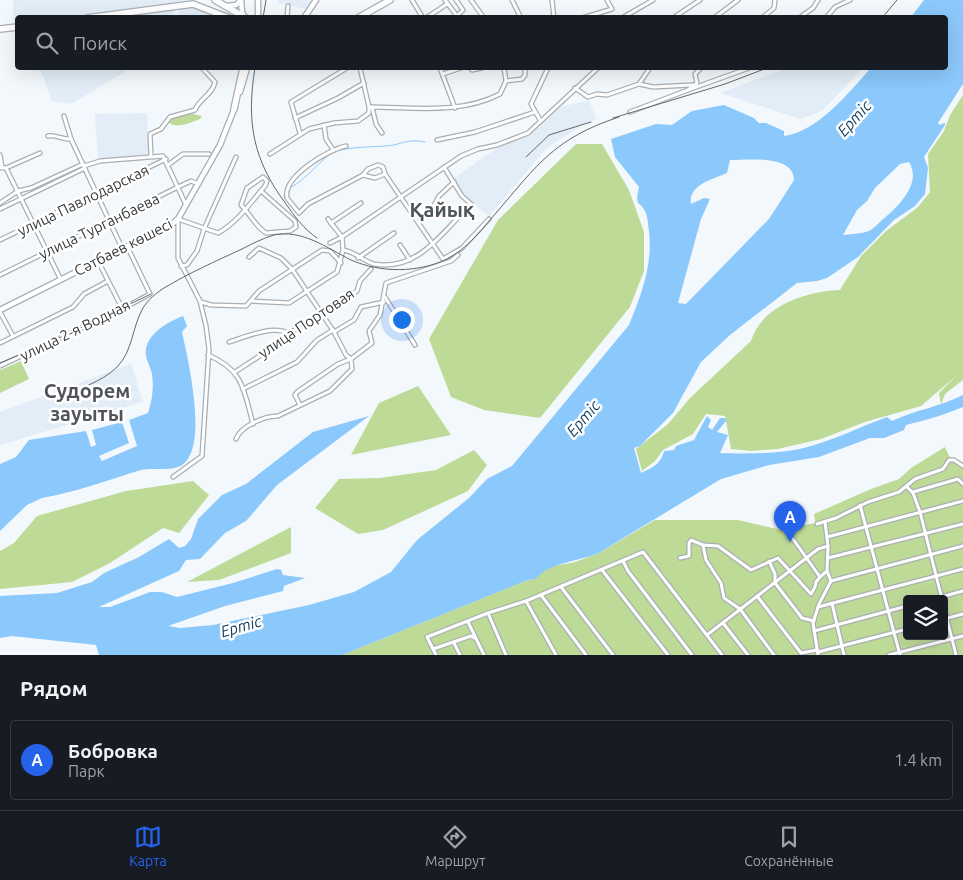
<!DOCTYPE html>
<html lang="ru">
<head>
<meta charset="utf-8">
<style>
  :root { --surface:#171b24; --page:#242831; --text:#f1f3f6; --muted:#9ea1a6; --line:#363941; --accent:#2563eb }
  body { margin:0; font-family:Ubuntu,sans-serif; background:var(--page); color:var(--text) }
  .controls { position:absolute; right:15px; bottom:15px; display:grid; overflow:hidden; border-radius:5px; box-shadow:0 5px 20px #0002 }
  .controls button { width:45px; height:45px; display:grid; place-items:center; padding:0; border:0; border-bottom:1px solid var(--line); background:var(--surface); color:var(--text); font:25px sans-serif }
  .you { position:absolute; left:401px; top:319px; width:18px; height:18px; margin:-12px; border:4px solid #fff; border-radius:50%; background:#1a73e8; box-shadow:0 0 0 8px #1a73e833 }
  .badge { display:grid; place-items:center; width:32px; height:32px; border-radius:50%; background:var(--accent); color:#fff; font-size:16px; font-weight:700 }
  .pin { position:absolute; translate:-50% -41px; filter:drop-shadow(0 1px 2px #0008) }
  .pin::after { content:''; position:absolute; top:26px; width:18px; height:15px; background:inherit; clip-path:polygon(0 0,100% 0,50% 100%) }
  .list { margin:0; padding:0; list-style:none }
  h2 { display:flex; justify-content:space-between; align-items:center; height:65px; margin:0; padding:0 20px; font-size:21px }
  h2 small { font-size:16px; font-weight:400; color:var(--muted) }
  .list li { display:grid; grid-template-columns:32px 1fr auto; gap:15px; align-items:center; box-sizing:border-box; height:80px; margin:0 10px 10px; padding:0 10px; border:1px solid var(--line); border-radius:5px }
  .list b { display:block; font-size:19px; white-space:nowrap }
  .list p { margin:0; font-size:16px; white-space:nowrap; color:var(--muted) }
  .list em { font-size:16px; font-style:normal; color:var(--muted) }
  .icon { flex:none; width:28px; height:28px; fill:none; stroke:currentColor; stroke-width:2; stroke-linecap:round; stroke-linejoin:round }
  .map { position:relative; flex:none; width:963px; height:655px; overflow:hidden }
  .search { position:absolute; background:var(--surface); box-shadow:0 5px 20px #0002; left:15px; right:15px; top:15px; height:55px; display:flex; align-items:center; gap:12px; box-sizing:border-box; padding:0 18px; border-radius:5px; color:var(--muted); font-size:19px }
  .sheet { height:155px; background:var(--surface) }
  nav { display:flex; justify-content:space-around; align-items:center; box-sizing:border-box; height:70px; border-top:1px solid var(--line); background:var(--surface); font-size:14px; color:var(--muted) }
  nav a { display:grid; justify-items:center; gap:2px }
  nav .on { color:var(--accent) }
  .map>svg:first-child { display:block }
  .built { fill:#e2edf7 }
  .green { fill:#beda97; fill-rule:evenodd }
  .water { fill:#8bc8fb; fill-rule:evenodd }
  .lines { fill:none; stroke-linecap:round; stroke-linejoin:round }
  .stream { stroke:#8bc8fb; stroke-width:1 }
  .minor-casing { stroke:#a9aeb2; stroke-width:5.5 }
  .major-casing { stroke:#a9aeb2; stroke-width:7 }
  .highway-casing { stroke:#a9aeb2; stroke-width:8 }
  .minor { stroke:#fff; stroke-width:3 }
  .major { stroke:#fff; stroke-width:4.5 }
  .highway { stroke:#fff; stroke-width:5.5 }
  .rail { stroke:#65686a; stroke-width:1 }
  .labels { text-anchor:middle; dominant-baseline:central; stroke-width:5; stroke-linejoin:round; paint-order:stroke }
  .street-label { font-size:15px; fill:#37393b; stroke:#fff }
  .water-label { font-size:16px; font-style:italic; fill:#164365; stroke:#fff }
  .district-label { font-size:20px; font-weight:bold; fill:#505458; stroke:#fff }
</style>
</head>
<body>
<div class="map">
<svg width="963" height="655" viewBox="0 0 963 655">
  <rect width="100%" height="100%" fill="#f3f8fd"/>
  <g class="built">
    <polygon points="13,0 189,0 85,17 18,18 17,25 14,25"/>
    <polygon points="279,0 312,0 307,9 278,3"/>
    <polygon points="195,6 214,17 176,18 182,7"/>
    <polygon points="177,8 172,17 103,18"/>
    <polygon points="40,68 131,68 71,104 52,101"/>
    <polygon points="788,68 863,68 822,111 801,119 720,93"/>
    <polygon points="589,100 596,119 582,125 547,148 489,216 461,195 454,178 501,145 534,131 557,108"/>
    <polygon points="147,113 148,154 98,161 95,114"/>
    <polygon points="131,364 143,402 0,445 0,412"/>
  </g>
  <g class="green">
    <path d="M963,95V380L945,394L941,405L939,393L956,376L921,406L865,422L821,439L778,449L752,451L731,449L725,416L706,414L693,434L663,450L655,461L642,471L636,449L668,424L691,397L751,341C761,306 807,291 840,290L861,256L886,231L917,208L930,192L928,154L944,131L950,115Z"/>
    <path d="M188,113L202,116L200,119C191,122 178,129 169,123L171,117Z"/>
    <polygon points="576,144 602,144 629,190 644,232 644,271 630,307 540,418 484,410 451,397 429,339 498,220"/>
    <polygon points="21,361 29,379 0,393 0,370"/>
    <polygon points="418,386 451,435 351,455 379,403"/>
    <path d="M945,447L949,456L963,466V655H342L528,580L536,579L541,572L554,566L575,562L597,554L655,520H738L781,530L815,523L814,514L871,489L899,479L911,468ZM907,599H944V636H907Z"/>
    <polygon points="474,450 487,465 468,491 383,530 358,534 315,508 339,479 380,478 436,470"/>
    <polygon points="193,481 209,495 179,533 163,528 110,563 72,582 0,589 0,551 14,543 37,516 126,491"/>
    <polygon points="291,527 291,553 219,580 187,582"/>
  </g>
  <g class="water">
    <path d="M924,0H963V84L938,123L939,125L945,123V125L924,157L928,168L925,194L915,206L894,220L858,257L827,278L817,281L797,283L730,335L701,362L673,413L640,446L634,448L641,473C652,468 662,463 664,451L674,450L676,446L694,440L707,416L711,420L708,427L712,430L720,418H725L726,421L717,432L728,435L720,453C745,454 780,454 804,448C832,441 860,427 887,417L892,421C915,410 940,407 963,395V407C944,415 926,420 906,425L904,430L884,438H870L819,457L769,465L721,479L597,554C578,561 548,563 536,579L528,580L342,655H99L96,645L12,636L0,638V596L57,593L92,582L104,573L139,557L169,539L179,548L185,546L191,539L198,519L222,495L246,484L313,432L369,416L277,485L246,521L225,533L200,559L186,560L179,571L99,607H110L150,592H162L177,597L233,583L277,569L281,570L283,575L305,578L284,586L283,591L225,606L168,626L180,628L213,625L309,605L354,592L391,572L417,540L469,498L487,479L512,466L629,325C641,296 653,264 649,232C648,226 648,219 646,213C640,199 634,209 639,187L615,157L611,139L656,124L672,125L692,111L724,105L754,118L759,123H766L784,131V136C819,131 848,93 871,68H946V18L911,17ZM730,160C748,160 794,154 794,180L769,219L686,304L678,303L701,219L710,199L704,198L691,204C688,185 713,179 727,173ZM909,162C923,184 896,209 881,221C878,224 873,229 869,231C861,234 851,234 843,235L857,210L867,201L875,188L900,164Z"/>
    <path d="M183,316L187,326L182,332C188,360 209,447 182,465C172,472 153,467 141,470C108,480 76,492 42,498L27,505L0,531V464L16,457L29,440L86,431L91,447L96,445L92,430L122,422L129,443L99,456L102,461L137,446L129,420L148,413C152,402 154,386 152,374C151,368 147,362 146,356C143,336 167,322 183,316Z"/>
  </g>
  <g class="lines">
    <g class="stream">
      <path d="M335,151C352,147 369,147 386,146C402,145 407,138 425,142"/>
      <path d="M291,187C299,185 322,160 331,153"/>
    </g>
    <g class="minor-casing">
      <g id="minor">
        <polyline points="412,0 423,18"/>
        <polyline points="445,0 457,16 463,10 456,0"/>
        <polyline points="471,0 484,18"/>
        <polyline points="512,0 521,18"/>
        <polyline points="552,0 554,18"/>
        <polyline points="287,18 288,6"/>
        <polyline points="426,18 447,4"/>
        <polyline points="582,18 612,9 607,0"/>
        <polyline points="622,18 653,0"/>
        <polyline points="673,18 700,0"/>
        <polyline points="714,18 738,0"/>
        <polyline points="762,18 774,8 775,0"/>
        <polyline points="799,18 813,8 818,0"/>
        <polyline points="826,18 835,7 850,0"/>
        <polyline points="360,68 369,107"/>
        <polyline points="440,68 455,108"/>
        <polyline points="470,68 472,70 482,68"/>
        <polyline points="504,68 506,81"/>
        <polyline points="701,68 695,74 697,83 688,90 749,68"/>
        <polyline points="443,74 461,68"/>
        <polyline points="639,84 650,68"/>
        <polyline points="575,88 588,97 597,94 607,95 639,84 653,87 692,85"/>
        <polyline points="372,107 376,124 382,133"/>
        <polyline points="630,112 688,90"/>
        <polyline points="64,116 71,139 122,248"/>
        <polyline points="295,118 338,98 364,83"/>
        <polyline points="540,120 531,104 548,68"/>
        <polyline points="324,125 326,139 332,148"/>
        <polyline points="300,133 291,102 347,68"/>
        <path d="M48,136C56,134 61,140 71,139"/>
        <polyline points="437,140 475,132 535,112"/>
        <path d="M346,146C329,149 282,177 287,198L299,213L308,204L363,175"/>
        <path d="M270,154L309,129L334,123L358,121L369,113V107C413,107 459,115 500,94L506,81L522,79L525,75V68"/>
        <polyline points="0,155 2,167"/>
        <path d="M151,156L150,134L161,129L170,117L195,110C199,99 213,94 215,82L202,68"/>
        <polyline points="168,165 183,154 209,154"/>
        <polygon points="378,165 383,167 385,174 375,178 363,175 368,169"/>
        <polyline points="84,166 100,161 163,156 186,205"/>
        <polyline points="0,168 6,168 40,153"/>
        <polyline points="6,168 60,278"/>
        <polyline points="385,174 443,259 462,248 489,219"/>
        <polyline points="0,203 18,191 31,188 83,164"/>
        <polyline points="0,209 85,168"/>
        <polyline points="431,211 439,196 454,182"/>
        <polyline points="328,219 331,223"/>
        <polyline points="0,240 166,159"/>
        <polyline points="330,243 342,237 331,223 361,203"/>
        <polyline points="400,245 410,260"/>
        <path d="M343,250C354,251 363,261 374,264C419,272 444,230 471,204L462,196L444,167"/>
        <polyline points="249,257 259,248 281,258 292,269 334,332 346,355 351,359 338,364 297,392 295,395 300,405"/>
        <polyline points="358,258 394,233"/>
        <polyline points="98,261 122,308"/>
        <polyline points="181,266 187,265 197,251 204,229 236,157"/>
        <polyline points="0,275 178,187 191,181 199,184"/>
        <polyline points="385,297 415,345"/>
        <polyline points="251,301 289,303 337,272 343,250 342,237 461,156 478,149 497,145 528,133 598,68"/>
        <polyline points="201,302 211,305 246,306 259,291 322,250 330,251 341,263"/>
        <polyline points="0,312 13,336"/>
        <polyline points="334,332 354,320 361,307 384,302"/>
        <path d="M229,342C245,337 272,325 288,333"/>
        <polyline points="0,343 73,307 84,294 108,281"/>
        <path d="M208,355C244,370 244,391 253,424"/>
        <polyline points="0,366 122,309 150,294 127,246"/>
        <polyline points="235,372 284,340 288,333 306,325 357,291 360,281 371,269"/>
        <polyline points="243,389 297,362 317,340 333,330"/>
        <path d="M236,439C241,426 264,416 278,416L330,391L352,369L351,359L372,343L369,331L380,315L386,283L451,261L458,255"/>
        <path d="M173,477L202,456L209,349L206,326L200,301L178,258V219L218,233C237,223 251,202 265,186L267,181L263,177L247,188L241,205C250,214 255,226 266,233L290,231L296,227L295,221L261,191"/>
        <polyline points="907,487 913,493 920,512 942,599"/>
        <polyline points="913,492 958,479 963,484"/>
        <polyline points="860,505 900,655"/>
        <polyline points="817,524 836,518 868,502 899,492 915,479 943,469 949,460 954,460 963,466"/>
        <polyline points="827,537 963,501"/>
        <polyline points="793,539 820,577 827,571"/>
        <polyline points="703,545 706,560 721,583 724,598 740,609 774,655"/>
        <polyline points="680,558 689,556 689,543 691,540 703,545 718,546 751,570 778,558 811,594 815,587 816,582 820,577"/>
        <polyline points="828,558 963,524"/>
        <polyline points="623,561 628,571 692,655"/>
        <polyline points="769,561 775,574 775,583 802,618 814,621"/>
        <polyline points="602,570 668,655"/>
        <polyline points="831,581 963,546"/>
        <polyline points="561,587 613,655"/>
        <polyline points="541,595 586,655"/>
        <polyline points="757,596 801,653 817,650"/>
        <polyline points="934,599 963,591"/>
        <polyline points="526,601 643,552 722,655"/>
        <polyline points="832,603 844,655"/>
        <polyline points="818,607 963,569"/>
        <polyline points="944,607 956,655"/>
        <polyline points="488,613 506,655"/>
        <polyline points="944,619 963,614"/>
        <polyline points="468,622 484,655"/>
        <polyline points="723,623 748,655"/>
        <polyline points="814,631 907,606"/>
        <polyline points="707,635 818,549 828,546"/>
        <polyline points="454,643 460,655"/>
        <polyline points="433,649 471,636 474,638"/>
        <polyline points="818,652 907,629"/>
        <polyline points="436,655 427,637 488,613 526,601 556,655"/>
        <polyline points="818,655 813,623 819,604 831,581 827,571 828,546 825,522"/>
        <polyline points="889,655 963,636"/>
      </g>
    </g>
    <g class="major-casing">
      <g id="major">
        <polyline points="241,0 242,12 244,17"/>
        <polyline points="227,6 236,5 241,0"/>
        <polyline points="258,18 258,0"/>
        <polyline points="304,18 316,0"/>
        <polyline points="240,92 247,68"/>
        <polyline points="0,310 172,224 178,219 220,145 235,107"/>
      </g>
    </g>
    <g class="highway-casing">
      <g id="highway">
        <polyline points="215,0 246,18"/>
        <polyline points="87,18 193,4 229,18"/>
        <polyline points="358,18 390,0"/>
        <polyline points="0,29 18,27"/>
        <polyline points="234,109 243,68"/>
      </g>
    </g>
    <use href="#minor" class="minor"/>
    <use href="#major" class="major"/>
    <use href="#highway" class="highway"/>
    <g class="rail">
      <polyline points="263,18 266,0"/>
      <polyline points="882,18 897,0"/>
      <path d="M255,68C246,122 253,160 286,204C295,217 304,229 317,238"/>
      <polyline points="613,118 725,84 767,68"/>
      <polyline points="526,157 549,135 591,122"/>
      <polyline points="0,363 59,338 151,294"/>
      <path d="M58,399C78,388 101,383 117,367C133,351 132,327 143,308C148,300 156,293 164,288C189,273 216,261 242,249C252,244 263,238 274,235C302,229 327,248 351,260C381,273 418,273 447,259C468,248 481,230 496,213C538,164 555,138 619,117"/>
    </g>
  </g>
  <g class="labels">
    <g class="street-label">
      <text transform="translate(83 200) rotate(-26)">улица Павлодарская</text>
      <text transform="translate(99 226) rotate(-26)">улица Турганбаева</text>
      <text transform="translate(123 247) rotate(-27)">Сәтбаев көшесі</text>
      <text transform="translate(306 323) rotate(-34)">улица Портовая</text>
      <text transform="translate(75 330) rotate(-26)">улица 2-я Водная</text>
    </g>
    <g class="water-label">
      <text transform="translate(854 118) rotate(-48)">Ертіс</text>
      <text transform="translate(583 418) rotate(-49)">Ертіс</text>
      <text transform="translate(241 626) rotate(-16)">Ертіс</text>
    </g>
    <g class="district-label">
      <text x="442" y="209">Қайық</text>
      <text x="87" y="390">Судорем<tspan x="87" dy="23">зауыты</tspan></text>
    </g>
  </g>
</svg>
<div class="controls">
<button><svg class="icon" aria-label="layers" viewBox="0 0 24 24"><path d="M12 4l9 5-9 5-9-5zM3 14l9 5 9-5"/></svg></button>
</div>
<div class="you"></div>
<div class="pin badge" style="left:790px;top:542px">A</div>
<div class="search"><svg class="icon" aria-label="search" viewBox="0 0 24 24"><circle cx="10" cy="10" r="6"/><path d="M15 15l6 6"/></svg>Поиск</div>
</div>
<section class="sheet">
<h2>Рядом<small></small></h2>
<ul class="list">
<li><span class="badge">A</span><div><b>Бобровка</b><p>Парк</p></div><em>1.4 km</em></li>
</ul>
</section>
<nav>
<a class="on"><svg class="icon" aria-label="map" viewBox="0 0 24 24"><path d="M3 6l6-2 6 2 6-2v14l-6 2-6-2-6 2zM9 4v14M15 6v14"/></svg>Карта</a>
<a><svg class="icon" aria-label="directions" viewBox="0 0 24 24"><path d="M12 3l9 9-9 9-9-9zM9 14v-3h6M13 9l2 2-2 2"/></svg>Маршрут</a>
<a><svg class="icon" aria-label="saved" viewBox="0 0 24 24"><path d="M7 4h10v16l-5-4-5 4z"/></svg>Сохранённые</a>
</nav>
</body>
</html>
